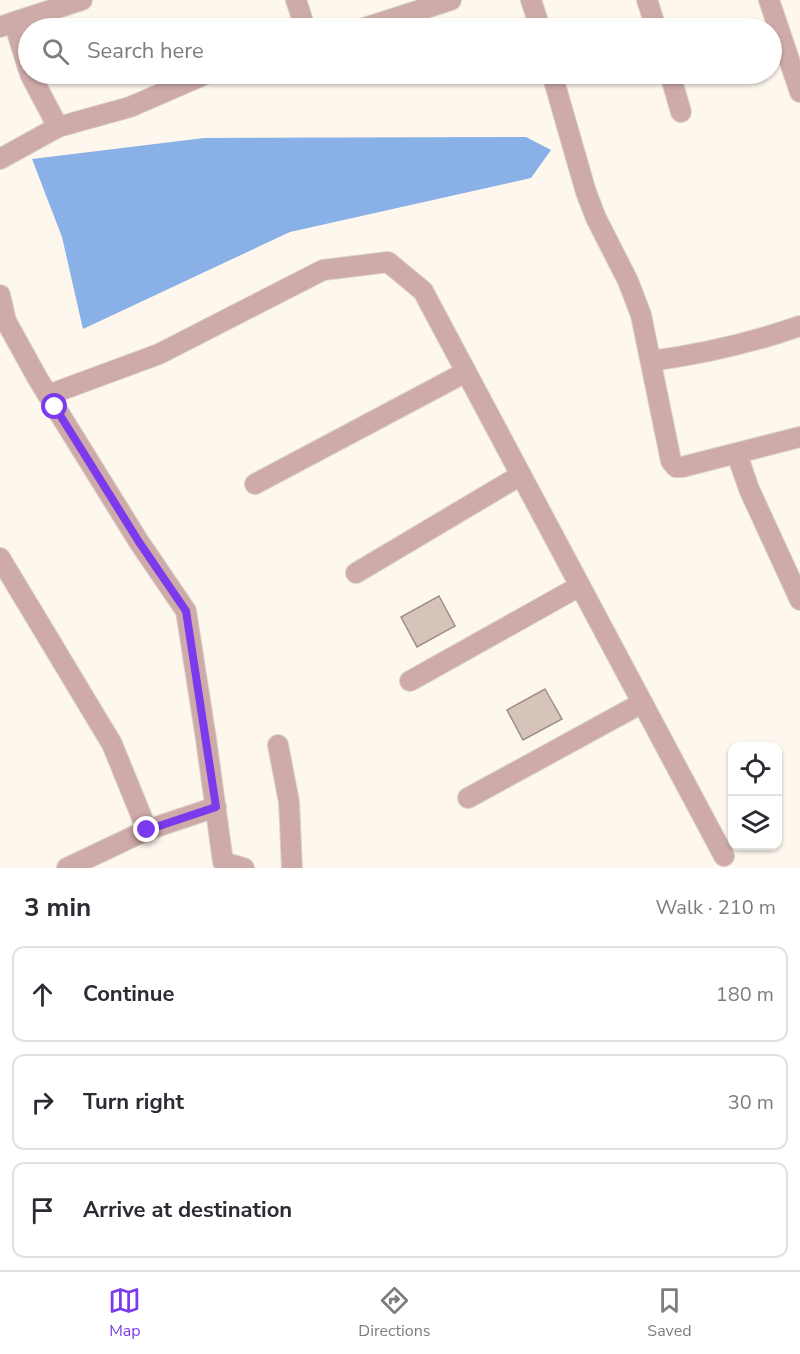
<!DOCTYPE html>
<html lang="en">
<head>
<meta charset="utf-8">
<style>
  :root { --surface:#fff; --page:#f2f2f3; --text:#2b2b33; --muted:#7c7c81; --line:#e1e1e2; --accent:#7c3aed }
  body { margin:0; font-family:"Nunito Sans",sans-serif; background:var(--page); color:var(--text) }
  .controls { position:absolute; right:18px; bottom:18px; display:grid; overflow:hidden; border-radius:12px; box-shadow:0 2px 4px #0004 }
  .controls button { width:54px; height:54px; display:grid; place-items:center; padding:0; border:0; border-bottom:2px solid var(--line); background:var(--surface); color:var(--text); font:30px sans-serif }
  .stop { position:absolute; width:18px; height:18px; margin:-14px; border:4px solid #7c3aed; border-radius:50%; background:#fff }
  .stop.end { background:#7c3aed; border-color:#fff; box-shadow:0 2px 6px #0008 }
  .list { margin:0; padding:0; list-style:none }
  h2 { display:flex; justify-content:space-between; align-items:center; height:78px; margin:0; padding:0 24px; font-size:26px }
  h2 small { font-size:20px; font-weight:400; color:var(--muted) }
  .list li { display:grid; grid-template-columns:39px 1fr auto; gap:18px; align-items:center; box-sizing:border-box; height:96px; margin:0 12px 12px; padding:0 12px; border:2px solid var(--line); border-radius:12px }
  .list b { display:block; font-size:22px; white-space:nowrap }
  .list em { font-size:20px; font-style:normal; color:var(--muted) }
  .icon { flex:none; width:33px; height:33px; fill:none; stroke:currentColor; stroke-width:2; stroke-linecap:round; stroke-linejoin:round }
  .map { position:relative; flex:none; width:800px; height:868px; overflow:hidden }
  .search { position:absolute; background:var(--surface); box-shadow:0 2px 4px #0004; left:18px; right:18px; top:18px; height:66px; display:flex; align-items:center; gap:15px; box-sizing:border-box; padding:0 21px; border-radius:33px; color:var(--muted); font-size:22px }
  .sheet { height:402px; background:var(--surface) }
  nav { display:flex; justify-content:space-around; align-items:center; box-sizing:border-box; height:84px; border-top:2px solid var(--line); background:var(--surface); font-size:16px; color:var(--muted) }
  nav a { display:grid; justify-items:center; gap:3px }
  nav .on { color:var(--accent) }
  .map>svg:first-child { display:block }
  .water { fill:#89b0e7 }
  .building { fill:#d6c4bb; stroke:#9f8e85; stroke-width:1.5 }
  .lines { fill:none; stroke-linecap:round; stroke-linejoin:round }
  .minor-casing { stroke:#dad4ca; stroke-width:22 }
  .minor { stroke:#ceaba8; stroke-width:20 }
  .route { stroke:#7c3aed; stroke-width:8 }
</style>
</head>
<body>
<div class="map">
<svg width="800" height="868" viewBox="0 0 800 868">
  <rect width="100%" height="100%" fill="#fef7ed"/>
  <polygon class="water" points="526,137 551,150 531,178 290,232 83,329 62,237 32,159 204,138"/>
  <g class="building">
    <polygon points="439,596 455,626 417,647 401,617"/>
    <polygon points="545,689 562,719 523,740 507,710"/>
  </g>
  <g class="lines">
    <g class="minor-casing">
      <g id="minor">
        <polyline points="296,0 305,28"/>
        <polyline points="531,0 540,28"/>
        <polyline points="647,0 656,28"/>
        <polyline points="769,0 800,92"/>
        <polyline points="14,22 82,0"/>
        <polyline points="0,27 14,22 28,68"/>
        <polyline points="364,28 451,0"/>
        <polyline points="30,74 58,127"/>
        <polyline points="552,74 586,192 596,218 628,281 641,315 671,461 676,467 682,467 800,437"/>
        <polyline points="670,74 681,112"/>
        <polyline points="0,159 58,127 130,107 206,74"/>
        <polyline points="0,295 6,321 38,379 139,542 186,611 206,739 223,862 244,868"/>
        <path d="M651,361C703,354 751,343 800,326"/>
        <polyline points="48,395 159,354 323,270 388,262 423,291 724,856"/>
        <polyline points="737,454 749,489 800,600"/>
        <polyline points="255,484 466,372"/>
        <polyline points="0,558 112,744 147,830"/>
        <polyline points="356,573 521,475"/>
        <polyline points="410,681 580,586"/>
        <polyline points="278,745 289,802 292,868"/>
        <polyline points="468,798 642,703"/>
        <polyline points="67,868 147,830 216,807"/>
      </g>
    </g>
    <use href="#minor" class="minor"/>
  </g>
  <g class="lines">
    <polyline class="route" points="55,407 139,542 186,611 216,807 147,830"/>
  </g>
</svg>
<div class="controls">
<button><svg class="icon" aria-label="locate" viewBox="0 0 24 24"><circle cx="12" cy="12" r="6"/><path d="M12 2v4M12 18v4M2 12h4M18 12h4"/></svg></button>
<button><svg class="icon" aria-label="layers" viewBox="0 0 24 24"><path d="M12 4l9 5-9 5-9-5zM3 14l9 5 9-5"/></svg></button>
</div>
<div class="stop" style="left:55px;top:407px"></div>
<div class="stop end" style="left:147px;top:830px"></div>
<div class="search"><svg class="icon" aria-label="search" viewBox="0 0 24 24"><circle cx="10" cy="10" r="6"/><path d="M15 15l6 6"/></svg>Search here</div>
</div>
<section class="sheet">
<h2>3 min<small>Walk · 210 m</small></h2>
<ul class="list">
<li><svg class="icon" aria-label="ahead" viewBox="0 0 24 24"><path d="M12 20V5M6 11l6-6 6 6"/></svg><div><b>Continue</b></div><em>180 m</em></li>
<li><svg class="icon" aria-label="right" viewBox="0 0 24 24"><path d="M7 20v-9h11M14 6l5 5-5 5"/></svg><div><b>Turn right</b></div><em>30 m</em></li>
<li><svg class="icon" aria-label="arrive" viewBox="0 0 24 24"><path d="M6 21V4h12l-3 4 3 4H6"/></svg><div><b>Arrive at destination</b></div></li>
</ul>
</section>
<nav>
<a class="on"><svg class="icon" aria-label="map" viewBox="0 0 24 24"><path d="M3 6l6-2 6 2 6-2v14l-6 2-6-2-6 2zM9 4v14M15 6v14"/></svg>Map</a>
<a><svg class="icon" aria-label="directions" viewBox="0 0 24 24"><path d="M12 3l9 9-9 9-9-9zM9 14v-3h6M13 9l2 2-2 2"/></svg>Directions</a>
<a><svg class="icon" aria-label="saved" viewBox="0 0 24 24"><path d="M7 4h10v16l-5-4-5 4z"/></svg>Saved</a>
</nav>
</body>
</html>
